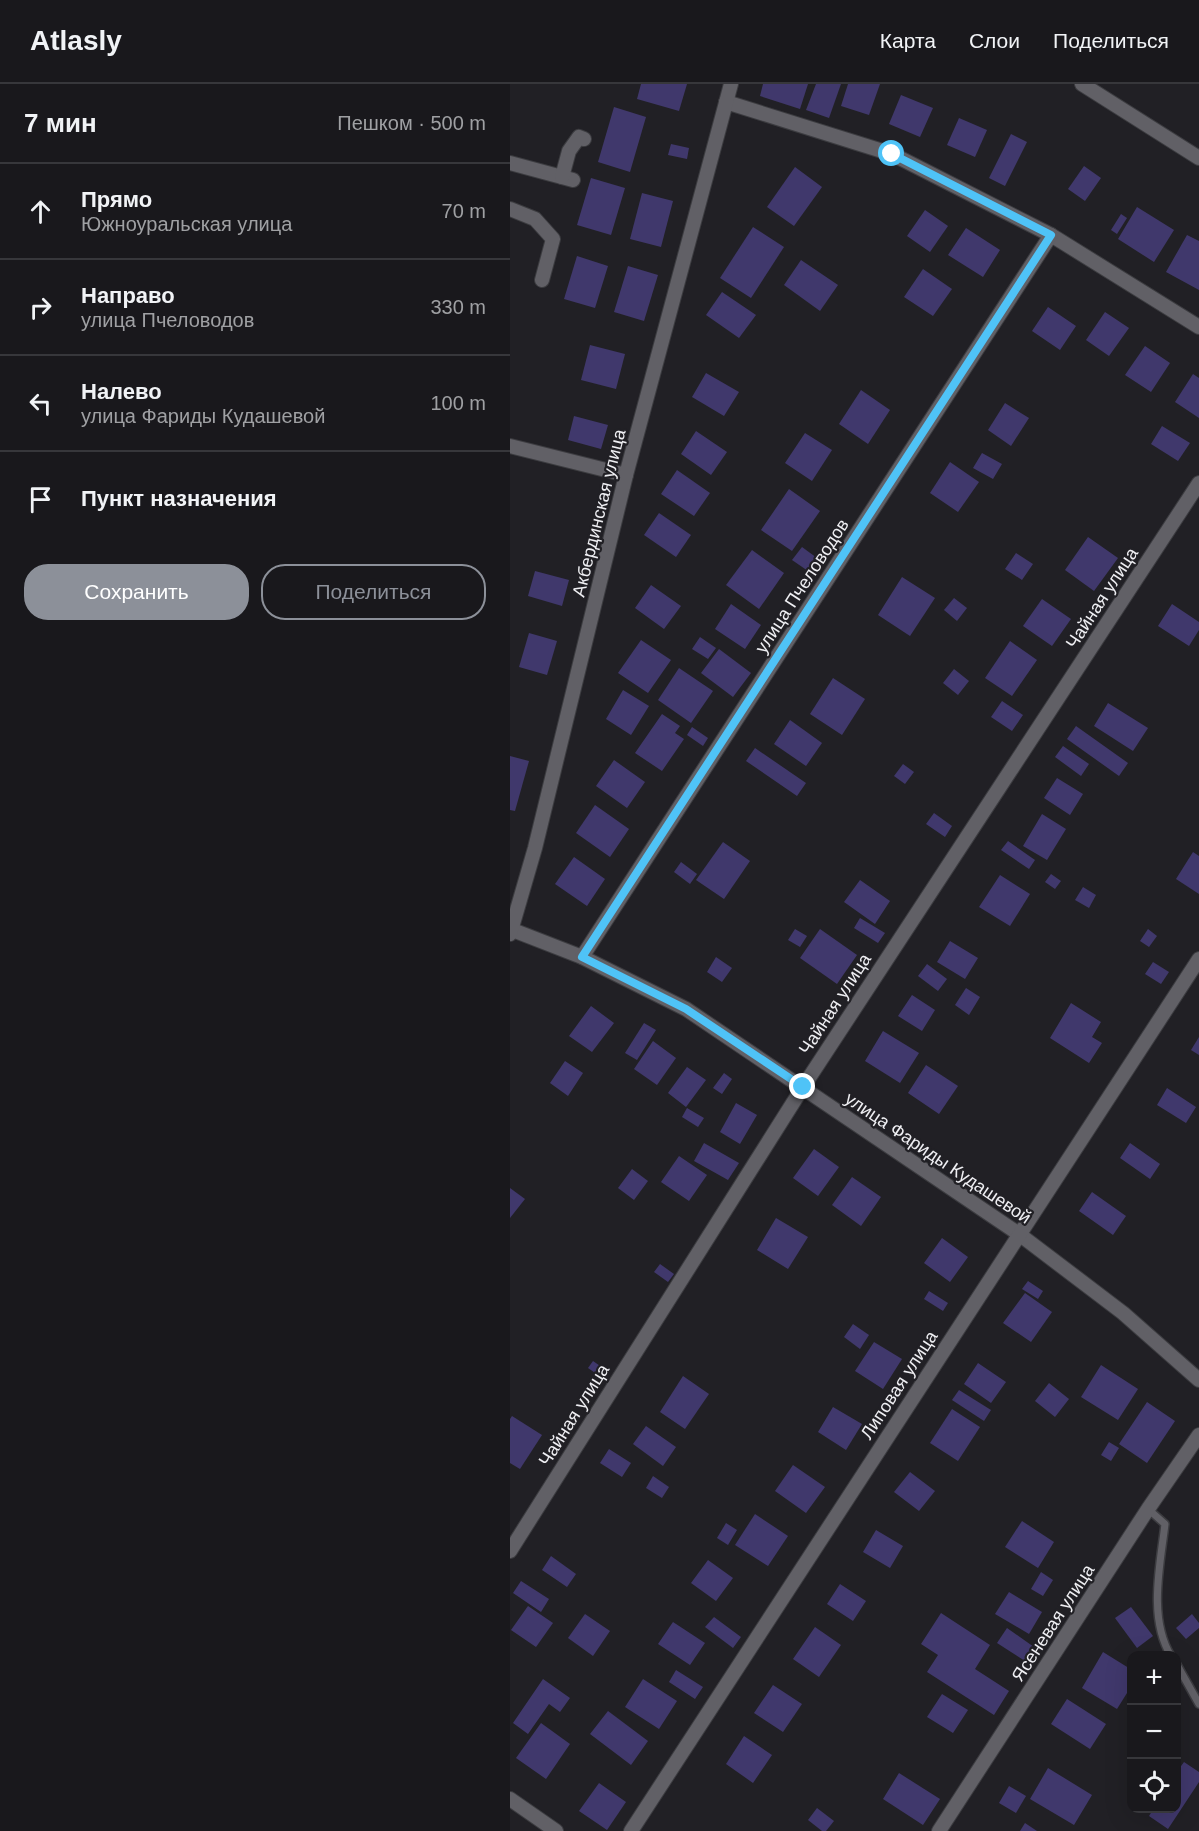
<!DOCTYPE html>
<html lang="ru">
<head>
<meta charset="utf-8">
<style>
  :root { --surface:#19181c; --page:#222125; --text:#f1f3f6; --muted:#9fa0a3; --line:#37373b; --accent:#8c9099 }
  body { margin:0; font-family:Helvetica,sans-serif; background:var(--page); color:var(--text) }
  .controls { position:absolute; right:18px; bottom:18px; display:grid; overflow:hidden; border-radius:12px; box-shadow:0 6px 24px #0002 }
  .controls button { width:54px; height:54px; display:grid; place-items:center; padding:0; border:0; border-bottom:2px solid var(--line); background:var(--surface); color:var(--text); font:30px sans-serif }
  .stop { position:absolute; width:18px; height:18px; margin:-14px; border:4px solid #4fc3f7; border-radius:50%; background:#fff }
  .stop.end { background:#4fc3f7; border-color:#fff; box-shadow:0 2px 6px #0008 }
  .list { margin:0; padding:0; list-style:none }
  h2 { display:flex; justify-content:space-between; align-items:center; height:78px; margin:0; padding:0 24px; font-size:26px }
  h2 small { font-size:20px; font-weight:400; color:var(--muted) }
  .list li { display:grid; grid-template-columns:39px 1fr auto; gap:18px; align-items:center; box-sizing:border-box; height:96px; padding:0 24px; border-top:2px solid var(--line) }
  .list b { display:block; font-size:22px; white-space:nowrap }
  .list p { margin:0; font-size:20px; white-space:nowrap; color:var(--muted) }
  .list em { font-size:20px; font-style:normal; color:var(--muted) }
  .actions { display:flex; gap:12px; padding:18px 24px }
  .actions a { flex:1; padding:14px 0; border:2px solid var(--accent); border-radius:24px; text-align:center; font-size:21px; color:var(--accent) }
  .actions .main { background:var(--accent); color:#fff }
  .icon { flex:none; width:33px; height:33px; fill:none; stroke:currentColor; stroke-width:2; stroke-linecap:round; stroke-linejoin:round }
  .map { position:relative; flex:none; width:689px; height:1747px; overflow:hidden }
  header { display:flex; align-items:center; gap:36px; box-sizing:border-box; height:84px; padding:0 30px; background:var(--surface); border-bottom:2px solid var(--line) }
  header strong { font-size:28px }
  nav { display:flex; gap:33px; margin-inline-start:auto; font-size:21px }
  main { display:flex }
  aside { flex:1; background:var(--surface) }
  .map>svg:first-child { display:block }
  .building { fill:#40386c }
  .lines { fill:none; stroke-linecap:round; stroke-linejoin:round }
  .lane-casing { stroke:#3c3c40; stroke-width:10 }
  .street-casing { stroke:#3c3c40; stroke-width:16 }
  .lane { stroke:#616066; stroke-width:7 }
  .street { stroke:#616066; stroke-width:14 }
  .route { stroke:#4fc3f7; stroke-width:8 }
  .labels { text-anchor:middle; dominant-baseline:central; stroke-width:4.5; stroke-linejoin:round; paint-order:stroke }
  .street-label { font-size:18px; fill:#efeff3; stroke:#212025 }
</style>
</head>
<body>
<header>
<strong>Atlasly</strong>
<nav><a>Карта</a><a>Слои</a><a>Поделиться</a></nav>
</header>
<main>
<aside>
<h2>7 мин<small>Пешком · 500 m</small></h2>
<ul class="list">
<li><svg class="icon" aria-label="ahead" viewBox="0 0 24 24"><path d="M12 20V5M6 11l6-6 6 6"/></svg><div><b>Прямо</b><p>Южноуральская улица</p></div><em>70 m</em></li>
<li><svg class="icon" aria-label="right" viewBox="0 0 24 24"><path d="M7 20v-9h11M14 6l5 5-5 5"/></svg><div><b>Направо</b><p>улица Пчеловодов</p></div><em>330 m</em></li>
<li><svg class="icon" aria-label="left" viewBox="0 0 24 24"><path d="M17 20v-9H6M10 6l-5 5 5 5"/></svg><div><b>Налево</b><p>улица Фариды Кудашевой</p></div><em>100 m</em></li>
<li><svg class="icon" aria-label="arrive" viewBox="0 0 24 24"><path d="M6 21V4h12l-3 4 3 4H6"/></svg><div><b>Пункт назначения</b></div></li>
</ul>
<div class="actions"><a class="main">Сохранить</a><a>Поделиться</a></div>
</aside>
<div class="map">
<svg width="689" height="1747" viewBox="0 0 689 1747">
  <rect width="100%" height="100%" fill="#212025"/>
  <g class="building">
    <polygon points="131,0 177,0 169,27 127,15"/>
    <polygon points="253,0 298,0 290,25 250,12"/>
    <polygon points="306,0 331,0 319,34 296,26"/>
    <polygon points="338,0 370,0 359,31 331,22"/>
    <polygon points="391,11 423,24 410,53 379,40"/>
    <polygon points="104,23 136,33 120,88 88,78"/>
    <polygon points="449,34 477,46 465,73 437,61"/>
    <polygon points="501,50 517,58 495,102 479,94"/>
    <polygon points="161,60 179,64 177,75 158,71"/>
    <polygon points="574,82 591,94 575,117 558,105"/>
    <polygon points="285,83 312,103 284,142 257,123"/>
    <polygon points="81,94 115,104 101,151 67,141"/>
    <polygon points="132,109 163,117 151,163 120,155"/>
    <polygon points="627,123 664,146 644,178 608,155"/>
    <polygon points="415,126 438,142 420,168 397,152"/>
    <polygon points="611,130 617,134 607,150 601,146"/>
    <polygon points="243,143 274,163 241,214 210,194"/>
    <polygon points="456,144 490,166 473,193 438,171"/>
    <polygon points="677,151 689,157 689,206 656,188"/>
    <polygon points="67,172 98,182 85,224 54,215"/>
    <polygon points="291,176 328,201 310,227 274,201"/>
    <polygon points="118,182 148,191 134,237 104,228"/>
    <polygon points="413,185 442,205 423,232 394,213"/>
    <polygon points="212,208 246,231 229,254 196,231"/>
    <polygon points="538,223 566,242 550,266 522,247"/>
    <polygon points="595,228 619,244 599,272 576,256"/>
    <polygon points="80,261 115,270 106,305 71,296"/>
    <polygon points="635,262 660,279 641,308 615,291"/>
    <polygon points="196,289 229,308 214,332 182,313"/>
    <polygon points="683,290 689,294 689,334 665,318"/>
    <polygon points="351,306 380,326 358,360 329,340"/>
    <polygon points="495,319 519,334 501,362 478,346"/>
    <polygon points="64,332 98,341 91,365 58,356"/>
    <polygon points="652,342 680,359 668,377 641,360"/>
    <polygon points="186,347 217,368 201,391 171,370"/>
    <polygon points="295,349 322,366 302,397 275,379"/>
    <polygon points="472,369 492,380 483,395 463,384"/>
    <polygon points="440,378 469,398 448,428 420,409"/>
    <polygon points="167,386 200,409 184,432 151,410"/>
    <polygon points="279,405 310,427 282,467 251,446"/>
    <polygon points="149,429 181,451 166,473 134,451"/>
    <polygon points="578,453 608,474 584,507 555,486"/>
    <polygon points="292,463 307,474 298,487 282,476"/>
    <polygon points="242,466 274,489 249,525 216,501"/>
    <polygon points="506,469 523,480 512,496 495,485"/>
    <polygon points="25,487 59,496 52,522 18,512"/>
    <polygon points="392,493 425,514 400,552 368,531"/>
    <polygon points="141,501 171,522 154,545 125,524"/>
    <polygon points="444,514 457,524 447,537 434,526"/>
    <polygon points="532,515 561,535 542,562 513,542"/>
    <polygon points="221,520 251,541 235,565 205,545"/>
    <polygon points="662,520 689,538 689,546 679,562 648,542"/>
    <polygon points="19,549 47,557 37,591 9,583"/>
    <polygon points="190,553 206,564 198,575 182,565"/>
    <polygon points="131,556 161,576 138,609 108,589"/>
    <polygon points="500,557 527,576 502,612 475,594"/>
    <polygon points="209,565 241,589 223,613 191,589"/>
    <polygon points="169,584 203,607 181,639 148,616"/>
    <polygon points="444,585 459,597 448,611 433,599"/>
    <polygon points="323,594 355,615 332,651 300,630"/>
    <polygon points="113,606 139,622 121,651 96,635"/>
    <polygon points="492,617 513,631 502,647 481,633"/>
    <polygon points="598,619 638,644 623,667 584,642"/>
    <polygon points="152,630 170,642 165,649 174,655 152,687 125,669"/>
    <polygon points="280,636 312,659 296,682 264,660"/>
    <polygon points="566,642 618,679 609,692 557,655"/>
    <polygon points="182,643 198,654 193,662 177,651"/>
    <polygon points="553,662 579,680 571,692 545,673"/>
    <polygon points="245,664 296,699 287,712 236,677"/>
    <polygon points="0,672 19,677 5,727 0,726"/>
    <polygon points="104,676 135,698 117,724 86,702"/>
    <polygon points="393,680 404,688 395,700 384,692"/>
    <polygon points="547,694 573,710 560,731 534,714"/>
    <polygon points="85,721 119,745 100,773 66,749"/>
    <polygon points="424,729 442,742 435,753 416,740"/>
    <polygon points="532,730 556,745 537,776 513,762"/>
    <polygon points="498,757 525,776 519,785 491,766"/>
    <polygon points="213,758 240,777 214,815 186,796"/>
    <polygon points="683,768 689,772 689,810 666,795"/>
    <polygon points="64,773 95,795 77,822 45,800"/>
    <polygon points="171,778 187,790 180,800 164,788"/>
    <polygon points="541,790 551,797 545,805 535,798"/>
    <polygon points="490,791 520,810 500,842 469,823"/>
    <polygon points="350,796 380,817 365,840 334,818"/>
    <polygon points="573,803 586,811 579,824 565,816"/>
    <polygon points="350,834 375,849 368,859 344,844"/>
    <polygon points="285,845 297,852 290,863 278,856"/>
    <polygon points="310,845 347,871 327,900 290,874"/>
    <polygon points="638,845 647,852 639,863 630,857"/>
    <polygon points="440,857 468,874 455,895 427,878"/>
    <polygon points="206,873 222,884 212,898 197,888"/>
    <polygon points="643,878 659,888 651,900 635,890"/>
    <polygon points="417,880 437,895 428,907 408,892"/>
    <polygon points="456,904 470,913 459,931 445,921"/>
    <polygon points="402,911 425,926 412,947 388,932"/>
    <polygon points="561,919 591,938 582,953 592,959 579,979 540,954"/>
    <polygon points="81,922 104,939 82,968 59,952"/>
    <polygon points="134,939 146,946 127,976 115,969"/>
    <polygon points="373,947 409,969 390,999 355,977"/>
    <polygon points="689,953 689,971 681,966"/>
    <polygon points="143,957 166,974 147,1001 124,985"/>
    <polygon points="55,977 73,989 58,1012 40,999"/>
    <polygon points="416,981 448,1002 429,1030 398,1009"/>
    <polygon points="177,983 196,996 176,1023 158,1009"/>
    <polygon points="214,989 222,995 212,1010 203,1004"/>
    <polygon points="657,1004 686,1023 676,1039 647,1021"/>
    <polygon points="226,1019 247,1031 230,1060 210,1048"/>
    <polygon points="177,1024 194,1034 188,1043 172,1033"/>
    <polygon points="194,1059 229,1079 218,1096 184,1077"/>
    <polygon points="620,1059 650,1080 640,1095 610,1074"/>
    <polygon points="304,1065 329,1083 308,1112 283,1094"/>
    <polygon points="169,1072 197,1091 179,1117 151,1098"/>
    <polygon points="122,1085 138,1097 124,1116 108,1104"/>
    <polygon points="342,1093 371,1113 351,1142 322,1121"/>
    <polygon points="0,1104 15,1115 0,1134"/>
    <polygon points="582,1108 616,1132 603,1151 569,1127"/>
    <polygon points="266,1134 298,1153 278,1185 247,1166"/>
    <polygon points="432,1154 458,1173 440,1198 414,1179"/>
    <polygon points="150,1180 164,1190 158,1198 144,1188"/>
    <polygon points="518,1197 533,1207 528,1215 512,1205"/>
    <polygon points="419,1207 438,1219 433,1227 414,1215"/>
    <polygon points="515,1209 542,1228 521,1258 493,1239"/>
    <polygon points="343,1240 359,1251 350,1265 334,1253"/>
    <polygon points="364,1258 392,1275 373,1305 345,1287"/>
    <polygon points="83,1277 96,1286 91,1293 78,1284"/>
    <polygon points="468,1279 496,1298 481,1319 454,1300"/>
    <polygon points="591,1281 628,1305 608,1336 571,1313"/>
    <polygon points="173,1292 199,1310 175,1345 150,1328"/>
    <polygon points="539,1299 559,1315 545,1333 525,1317"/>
    <polygon points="449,1306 481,1326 474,1337 442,1316"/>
    <polygon points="637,1318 665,1337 637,1379 609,1360"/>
    <polygon points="323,1323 352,1340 336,1366 308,1348"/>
    <polygon points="442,1325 470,1343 448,1377 420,1359"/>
    <polygon points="2,1332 32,1351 10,1385 0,1379 0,1335"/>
    <polygon points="136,1342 166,1363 153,1382 123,1360"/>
    <polygon points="599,1358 609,1364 601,1377 591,1371"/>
    <polygon points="99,1365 121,1379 112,1393 90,1379"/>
    <polygon points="283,1381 315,1403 296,1429 265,1407"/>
    <polygon points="400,1388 425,1407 409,1427 384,1408"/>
    <polygon points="143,1392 159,1403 152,1414 136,1404"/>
    <polygon points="245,1430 278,1452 258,1482 225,1461"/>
    <polygon points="512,1437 544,1458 528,1484 495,1463"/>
    <polygon points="216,1439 227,1446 218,1461 207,1454"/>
    <polygon points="366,1446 393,1462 380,1484 353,1468"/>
    <polygon points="41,1472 66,1490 57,1503 32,1486"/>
    <polygon points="198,1476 223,1494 206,1517 181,1499"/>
    <polygon points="531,1488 543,1496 533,1512 521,1505"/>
    <polygon points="11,1497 39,1515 31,1528 3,1509"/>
    <polygon points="330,1500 356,1517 343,1537 317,1520"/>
    <polygon points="499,1508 532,1528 519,1550 485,1530"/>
    <polygon points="18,1522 43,1539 26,1563 1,1546"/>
    <polygon points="621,1523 643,1552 627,1564 605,1534"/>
    <polygon points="431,1529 480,1561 465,1585 499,1607 484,1631 417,1588 428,1571 411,1560"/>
    <polygon points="75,1530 100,1547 83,1572 58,1554"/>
    <polygon points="682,1530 689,1539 689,1544 676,1555 666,1544"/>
    <polygon points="204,1533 231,1553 223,1564 195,1543"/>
    <polygon points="163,1538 195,1559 180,1581 148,1560"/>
    <polygon points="305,1543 331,1561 309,1593 283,1575"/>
    <polygon points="497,1544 524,1563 515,1577 487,1559"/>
    <polygon points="593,1568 622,1586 622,1601 607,1625 572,1604"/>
    <polygon points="166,1586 193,1603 185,1615 159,1598"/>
    <polygon points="33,1595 60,1614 50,1628 39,1620 18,1650 3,1639"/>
    <polygon points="133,1595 167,1617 149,1645 115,1623"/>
    <polygon points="263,1601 292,1620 273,1648 244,1629"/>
    <polygon points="432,1610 458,1626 443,1649 417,1633"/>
    <polygon points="557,1615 596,1640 580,1665 541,1640"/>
    <polygon points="98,1627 138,1657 121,1681 80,1650"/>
    <polygon points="31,1639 60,1660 36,1695 6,1674"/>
    <polygon points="234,1652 262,1671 243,1699 216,1680"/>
    <polygon points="674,1678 689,1688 689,1698 658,1745 639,1732 644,1724 666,1724 666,1689"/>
    <polygon points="538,1684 582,1711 564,1741 520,1715"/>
    <polygon points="389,1689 430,1715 413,1741 373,1715"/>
    <polygon points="89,1699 116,1718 97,1746 69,1727"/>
    <polygon points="499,1702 516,1712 506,1729 489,1719"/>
    <polygon points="307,1724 324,1737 316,1747 312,1747 298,1736"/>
    <polygon points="515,1739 527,1747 510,1747"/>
  </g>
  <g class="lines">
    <g class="lane-casing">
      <g id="lane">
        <path d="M638,1425L655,1440C650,1482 638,1534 661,1572"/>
        <polyline points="666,1579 689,1620"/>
      </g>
    </g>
    <g class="street-casing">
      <g id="street">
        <polyline points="572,0 689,74"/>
        <polyline points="216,18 382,70 541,151 689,243"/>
        <polyline points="0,79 63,96"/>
        <polyline points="52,93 59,67 69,53 74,55"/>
        <polyline points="0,125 25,135 43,155 32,196"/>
        <polyline points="0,362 116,391"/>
        <polyline points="0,845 72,873 176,925 509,1150 613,1229 689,1296"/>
        <polyline points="0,850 25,764 116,391 221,0"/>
        <polyline points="72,873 541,151"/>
        <polyline points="0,1467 293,1003 689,399"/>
        <polyline points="0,1715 46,1747"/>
        <polyline points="121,1747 689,875"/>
        <polyline points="429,1747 638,1425 689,1351"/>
      </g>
    </g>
    <use href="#lane" class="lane"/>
    <use href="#street" class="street"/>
  </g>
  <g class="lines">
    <polyline class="route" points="293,1003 176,925 72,873 541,151 382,70"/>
  </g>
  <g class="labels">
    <g class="street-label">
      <text transform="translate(89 429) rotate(-76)">Акбердинская улица</text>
      <text transform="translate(292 502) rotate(-57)">улица Пчеловодов</text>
      <text transform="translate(592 514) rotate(-57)">Чайная улица</text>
      <text transform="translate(325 920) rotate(-57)">Чайная улица</text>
      <text transform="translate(428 1074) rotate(34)">улица Фариды Кудашевой</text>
      <text transform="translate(389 1301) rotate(-57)">Липовая улица</text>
      <text transform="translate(64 1331) rotate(-58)">Чайная улица</text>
      <text transform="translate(543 1539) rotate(-57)">Ясеневая улица</text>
    </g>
  </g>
</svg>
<div class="controls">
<button>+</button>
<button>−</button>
<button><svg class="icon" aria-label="locate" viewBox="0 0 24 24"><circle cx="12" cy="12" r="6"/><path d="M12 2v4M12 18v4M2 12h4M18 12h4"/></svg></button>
</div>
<div class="stop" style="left:382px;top:70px"></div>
<div class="stop end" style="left:293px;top:1003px"></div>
</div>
</main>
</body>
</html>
